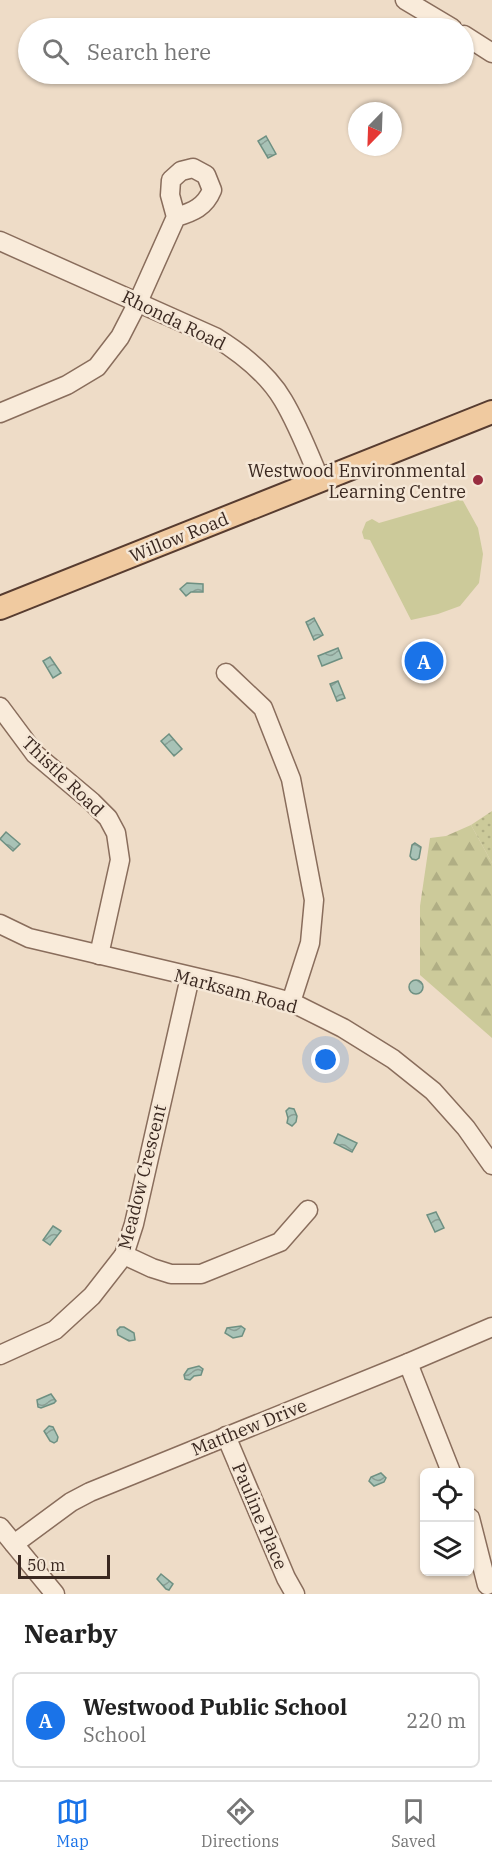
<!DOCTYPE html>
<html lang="en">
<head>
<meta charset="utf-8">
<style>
  :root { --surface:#fff; --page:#f6f6f6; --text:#222; --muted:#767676; --line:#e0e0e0; --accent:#1a73e8 }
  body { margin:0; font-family:"IBM Plex Serif",serif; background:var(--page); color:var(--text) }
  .controls { position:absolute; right:18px; bottom:18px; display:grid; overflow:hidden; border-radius:9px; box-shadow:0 2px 4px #0004 }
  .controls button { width:54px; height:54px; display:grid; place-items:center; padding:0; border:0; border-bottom:2px solid var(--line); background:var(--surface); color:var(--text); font:30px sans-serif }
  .compass { position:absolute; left:348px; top:102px; width:54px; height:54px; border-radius:50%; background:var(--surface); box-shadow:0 2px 4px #0004; rotate:203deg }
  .scale { position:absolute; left:18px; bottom:15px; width:92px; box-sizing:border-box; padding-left:6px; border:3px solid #3a2820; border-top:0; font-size:16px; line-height:21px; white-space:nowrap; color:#3a2820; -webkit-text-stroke:4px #f5e7d6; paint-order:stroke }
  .you { position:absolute; left:326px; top:1060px; width:21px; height:21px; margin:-15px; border:4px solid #fff; border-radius:50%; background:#1a73e8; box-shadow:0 0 0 9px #1a73e833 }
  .badge { display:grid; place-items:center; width:39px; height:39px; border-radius:50%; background:var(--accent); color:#fff; font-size:20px; font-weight:700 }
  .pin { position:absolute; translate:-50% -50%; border:3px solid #fff; box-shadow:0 2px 6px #0006 }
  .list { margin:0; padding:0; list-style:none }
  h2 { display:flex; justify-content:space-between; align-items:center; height:78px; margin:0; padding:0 24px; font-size:26px }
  h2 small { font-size:20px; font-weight:400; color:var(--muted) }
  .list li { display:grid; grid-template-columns:39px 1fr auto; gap:18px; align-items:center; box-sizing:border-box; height:96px; margin:0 12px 12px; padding:0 12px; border:2px solid var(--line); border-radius:9px }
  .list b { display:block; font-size:22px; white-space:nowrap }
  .list p { margin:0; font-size:20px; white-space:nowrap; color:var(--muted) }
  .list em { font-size:20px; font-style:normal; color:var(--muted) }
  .icon { flex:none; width:33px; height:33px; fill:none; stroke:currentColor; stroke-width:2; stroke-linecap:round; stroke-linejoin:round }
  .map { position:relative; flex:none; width:492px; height:1594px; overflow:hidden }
  .search { position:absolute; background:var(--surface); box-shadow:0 2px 4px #0004; left:18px; right:18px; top:18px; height:66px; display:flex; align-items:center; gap:15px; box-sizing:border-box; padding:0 21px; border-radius:33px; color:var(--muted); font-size:22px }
  .sheet { height:186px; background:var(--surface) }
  nav { display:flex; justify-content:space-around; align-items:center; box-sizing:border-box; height:84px; border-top:2px solid var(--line); background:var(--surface); font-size:16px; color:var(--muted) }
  nav a { display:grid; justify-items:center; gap:3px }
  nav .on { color:var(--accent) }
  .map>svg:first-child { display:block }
  .forest { fill:url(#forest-firs) }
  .park { fill:url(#park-dots) }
  .pitch { fill:#ccca9a }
  .water { fill:url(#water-waves); stroke:#6e9082; stroke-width:1.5 }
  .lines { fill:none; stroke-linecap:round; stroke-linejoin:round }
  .minor-casing { stroke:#896d5c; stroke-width:21 }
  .major-casing { stroke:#573c30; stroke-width:26 }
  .minor { stroke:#f9ebda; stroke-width:18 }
  .major { stroke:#f0caa0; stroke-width:22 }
  .poi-dot { fill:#982d3f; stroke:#f5e7d6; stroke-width:2 }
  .labels { text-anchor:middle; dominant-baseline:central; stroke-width:5; stroke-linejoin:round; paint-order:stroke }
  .street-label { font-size:18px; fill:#3a2820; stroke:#f5e7d6 }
  .poi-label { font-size:18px; fill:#3a2820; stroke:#f5e7d6; text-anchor:end }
</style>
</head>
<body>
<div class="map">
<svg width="492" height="1594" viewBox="0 0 492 1594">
  <defs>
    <pattern id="forest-firs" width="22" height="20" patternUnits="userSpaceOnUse" patternTransform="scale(1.5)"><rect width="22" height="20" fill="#ccca9a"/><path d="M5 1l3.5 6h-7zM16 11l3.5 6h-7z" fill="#b0ae84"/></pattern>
    <pattern id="park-dots" width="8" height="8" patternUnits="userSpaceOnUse" patternTransform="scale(1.5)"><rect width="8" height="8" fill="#ccca9a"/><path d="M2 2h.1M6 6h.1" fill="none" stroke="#b0ae84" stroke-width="1.8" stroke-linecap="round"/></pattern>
    <pattern id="water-waves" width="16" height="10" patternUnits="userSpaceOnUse" patternTransform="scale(1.5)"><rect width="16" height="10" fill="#a8c2b6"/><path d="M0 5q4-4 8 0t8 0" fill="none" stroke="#8a9e94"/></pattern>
  </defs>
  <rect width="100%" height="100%" fill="#eedcc7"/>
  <polygon class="forest" points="471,825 492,863 492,1038 420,975 420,906 430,838 446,836"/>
  <polygon class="park" points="492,811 492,863 471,825"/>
  <polygon class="pitch" points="462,499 478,528 483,554 479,583 460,606 438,614 411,620 370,540 364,539 362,532 366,522 372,519 379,523"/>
  <g class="water">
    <polygon points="266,136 276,154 268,158 258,141"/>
    <polygon points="187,583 203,584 203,592 191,592 186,596 180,589"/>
    <polygon points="314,618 323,635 314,640 306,622"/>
    <polygon points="338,648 342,658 322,666 318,656"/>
    <polygon points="50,657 61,673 53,678 43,661"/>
    <polygon points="338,681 345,698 337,701 330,684"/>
    <polygon points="169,734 182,749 174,756 161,741"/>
    <polygon points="6,832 20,844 13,851 0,839"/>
    <polygon points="415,843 421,847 419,858 416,860 412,859 410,856 412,845"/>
    <circle cx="416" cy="987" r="7"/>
    <polygon points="289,1108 294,1109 297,1116 296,1122 292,1126 287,1123 288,1118 286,1111"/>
    <polygon points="338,1134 357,1143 352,1152 334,1143"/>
    <polygon points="436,1212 444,1228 435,1232 427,1215"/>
    <polygon points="53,1226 61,1231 50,1245 43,1240"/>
    <polygon points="241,1326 245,1329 242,1336 233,1338 225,1333 227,1328"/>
    <polygon points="120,1327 124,1327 134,1333 135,1340 129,1341 118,1335 117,1330"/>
    <polygon points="199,1366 203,1369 201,1375 194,1376 190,1380 185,1379 184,1375 188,1369"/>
    <polygon points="51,1394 56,1401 54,1403 41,1408 38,1407 37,1400"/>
    <polygon points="49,1426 53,1427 58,1437 57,1441 54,1443 50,1441 44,1431"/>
    <polygon points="381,1473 386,1478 384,1482 374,1486 369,1481 371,1477"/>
    <polygon points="161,1574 173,1584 169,1590 166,1589 157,1579"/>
  </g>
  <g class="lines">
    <g class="minor-casing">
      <g id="minor">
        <polyline points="405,0 452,28"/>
        <polyline points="464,35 492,53"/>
        <path d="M0,241L215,337C241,353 267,373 283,400C298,425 309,454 320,480"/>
        <path d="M0,413L67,385L97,367L120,337L138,302L176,217L170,195L171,180L181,171L193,168L206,175L212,190C205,207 193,212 176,217"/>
        <polyline points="226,673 263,708 291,779 314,900 310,943 291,1002"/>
        <polyline points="0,707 35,754 92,802 108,818 116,833 120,860 99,955"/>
        <polyline points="0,924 29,938 237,987 291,1002 343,1028 393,1059 433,1091 466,1128 492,1165"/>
        <polyline points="124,1255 152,1268 171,1274 201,1274 280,1242 308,1210"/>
        <polyline points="0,1355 55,1330 92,1296 124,1255 134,1224 190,977"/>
        <polyline points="408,1363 451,1472"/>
        <polyline points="226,1436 286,1578 295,1594"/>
        <polyline points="470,1518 487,1585"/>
        <polyline points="0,1527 55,1594"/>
        <polyline points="14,1544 71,1502 90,1492 408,1363 492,1327"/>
      </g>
    </g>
    <g class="major-casing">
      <polyline id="major" points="0,608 492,412"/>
    </g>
    <use href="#minor" class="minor"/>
    <use href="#major" class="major"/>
  </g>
  <circle class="poi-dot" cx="478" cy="480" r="6"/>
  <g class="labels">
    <g class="street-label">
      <text transform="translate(174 320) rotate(26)">Rhonda Road</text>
      <text transform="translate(179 537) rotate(-22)">Willow Road</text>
      <text transform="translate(63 776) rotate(44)">Thistle Road</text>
      <text transform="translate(236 991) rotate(15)">Marksam Road</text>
      <text transform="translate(142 1177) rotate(-76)">Meadow Crescent</text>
      <text transform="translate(249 1427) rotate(-22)">Matthew Drive</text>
      <text transform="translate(260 1516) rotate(67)">Pauline Place</text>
    </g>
    <g class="poi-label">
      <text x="466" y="470">Westwood Environmental<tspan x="466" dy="21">Learning Centre</tspan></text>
    </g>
  </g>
</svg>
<div class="controls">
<button><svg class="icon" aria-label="locate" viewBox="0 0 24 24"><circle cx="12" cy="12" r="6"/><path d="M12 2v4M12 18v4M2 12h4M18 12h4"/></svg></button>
<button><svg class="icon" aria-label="layers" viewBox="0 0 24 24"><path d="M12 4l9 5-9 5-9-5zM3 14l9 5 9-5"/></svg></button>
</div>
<svg class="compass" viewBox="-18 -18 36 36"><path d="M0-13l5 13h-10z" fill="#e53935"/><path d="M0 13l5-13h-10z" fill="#767676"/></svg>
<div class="scale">50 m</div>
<div class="you"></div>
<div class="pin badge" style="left:424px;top:661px">A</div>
<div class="search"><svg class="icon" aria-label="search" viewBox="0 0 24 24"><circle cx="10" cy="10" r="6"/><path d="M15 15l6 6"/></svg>Search here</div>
</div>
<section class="sheet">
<h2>Nearby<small></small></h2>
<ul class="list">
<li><span class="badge">A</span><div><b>Westwood Public School</b><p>School</p></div><em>220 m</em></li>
</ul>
</section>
<nav>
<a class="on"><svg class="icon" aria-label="map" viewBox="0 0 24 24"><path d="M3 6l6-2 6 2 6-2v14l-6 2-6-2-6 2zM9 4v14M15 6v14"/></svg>Map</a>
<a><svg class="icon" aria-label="directions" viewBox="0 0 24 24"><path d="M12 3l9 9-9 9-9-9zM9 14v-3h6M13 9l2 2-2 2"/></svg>Directions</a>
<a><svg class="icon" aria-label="saved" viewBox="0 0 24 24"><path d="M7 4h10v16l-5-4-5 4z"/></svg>Saved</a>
</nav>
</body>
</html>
